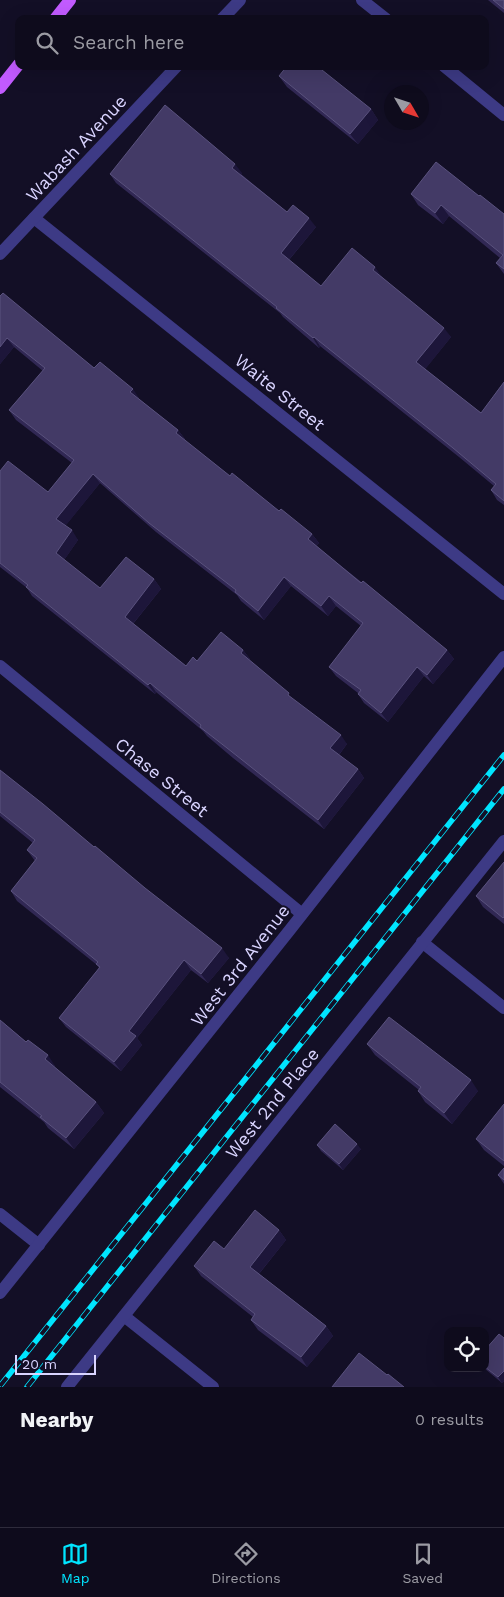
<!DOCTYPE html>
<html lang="en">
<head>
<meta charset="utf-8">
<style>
  :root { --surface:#0e0b1c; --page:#171425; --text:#f1f3f6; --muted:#9b9ba3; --line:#2e2b3b; --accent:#00e5ff }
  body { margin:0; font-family:"Work Sans",sans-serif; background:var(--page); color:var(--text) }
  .controls { position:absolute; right:15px; bottom:15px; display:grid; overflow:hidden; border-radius:10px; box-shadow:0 5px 20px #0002 }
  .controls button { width:45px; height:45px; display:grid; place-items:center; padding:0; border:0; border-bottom:1px solid var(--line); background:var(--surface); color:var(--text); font:25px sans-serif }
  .compass { position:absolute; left:384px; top:85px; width:45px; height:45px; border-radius:50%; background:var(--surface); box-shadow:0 5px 20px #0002; rotate:129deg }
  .scale { position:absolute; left:15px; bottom:12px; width:81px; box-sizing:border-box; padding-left:5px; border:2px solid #d9d4ff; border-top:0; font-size:14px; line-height:18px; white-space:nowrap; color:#d9d4ff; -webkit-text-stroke:4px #130f26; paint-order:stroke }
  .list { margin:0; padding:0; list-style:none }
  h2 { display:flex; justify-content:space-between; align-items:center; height:65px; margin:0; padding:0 20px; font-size:21px }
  h2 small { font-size:16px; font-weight:400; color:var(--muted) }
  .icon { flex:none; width:28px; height:28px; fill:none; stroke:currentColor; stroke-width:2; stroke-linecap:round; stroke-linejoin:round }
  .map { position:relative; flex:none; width:504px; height:1387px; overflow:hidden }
  .search { position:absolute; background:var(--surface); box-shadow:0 5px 20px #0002; left:15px; right:15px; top:15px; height:55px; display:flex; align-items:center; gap:12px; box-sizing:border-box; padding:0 18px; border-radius:10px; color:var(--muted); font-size:19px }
  .sheet { height:140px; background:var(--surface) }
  nav { display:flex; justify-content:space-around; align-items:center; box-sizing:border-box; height:70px; border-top:1px solid var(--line); background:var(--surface); font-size:14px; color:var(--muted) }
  nav a { display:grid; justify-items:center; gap:2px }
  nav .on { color:var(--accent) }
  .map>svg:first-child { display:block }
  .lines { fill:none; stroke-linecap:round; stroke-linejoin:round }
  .minor { stroke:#3d3a85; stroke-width:12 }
  .major { stroke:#c25bff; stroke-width:12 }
  .rail-casing { stroke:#00e5ff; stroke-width:5.5 }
  .rail { stroke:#130f26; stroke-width:4; stroke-dasharray:11; stroke-linecap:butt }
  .wall { fill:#312854 }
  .shaded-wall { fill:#1d163a }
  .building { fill:#433a66; stroke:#5a527e }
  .labels { text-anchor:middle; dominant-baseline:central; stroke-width:4; stroke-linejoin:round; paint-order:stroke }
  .street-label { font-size:18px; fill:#d9d4ff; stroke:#130f26 }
</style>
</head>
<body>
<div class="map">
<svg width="504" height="1387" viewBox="0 0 504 1387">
  <rect width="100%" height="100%" fill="#130f26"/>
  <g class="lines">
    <g class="minor">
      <polyline points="362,0 386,19"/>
      <polyline points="222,19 240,0"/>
      <polyline points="444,66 504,115"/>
      <polyline points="34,218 504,594"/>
      <polyline points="0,254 177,66"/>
      <polyline points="0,666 302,914"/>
      <polyline points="422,942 504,1008"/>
      <polyline points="0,1214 39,1245"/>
      <polyline points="0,1293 289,931 504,657"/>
      <polyline points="124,1316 213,1387"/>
      <polyline points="67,1387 504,841"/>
    </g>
    <g class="major">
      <polyline points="55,19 70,0"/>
      <polyline points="0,88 19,64"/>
    </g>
    <g class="rail-casing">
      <g id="rail">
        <polyline points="0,1386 504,755"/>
        <polyline points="27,1387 504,789"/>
      </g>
    </g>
    <use href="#rail" class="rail"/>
  </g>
  <g class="wall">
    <polygon points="488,0 504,0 504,13"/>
    <polygon points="279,76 371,109 378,120 358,144 287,87"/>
    <polygon points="242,173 241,174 287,212 316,227 289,260 321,286 381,276 451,337 425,369 481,413 504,382 504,505 497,500 491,490 494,486 459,457 320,346 319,348 283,317 280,313 116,183 110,174"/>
    <polygon points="411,194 479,196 504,214 504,274 496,263 500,258 449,216 443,224 418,205"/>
    <polygon points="0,296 94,368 139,398 139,399 178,430 185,439 184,440 230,476 312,534 319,543 316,546 447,650 454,659 433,684 424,676 388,722 364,703 358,694 358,693 336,676 329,667 361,626 336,606 328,616 291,586 264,620 241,601 237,595 156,532 100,483 65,526 78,540 64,560 100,588 154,579 161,589 133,624 186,666 197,661 243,650 250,659 249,660 293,699 347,744 339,755 358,769 364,778 324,829 233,758 207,736 203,731 156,692 155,694 32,596 27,588 0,567 0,471 48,492 72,463 16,420 9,410 43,371 14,347 0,364"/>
    <polygon points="0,770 229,958 208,983 191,970 137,1038 142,1045 121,1071 66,1027 59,1018 99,968 97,965 17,901 11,891 35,861 27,850 33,843 0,816"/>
    <polygon points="504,862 504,924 483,907 476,896"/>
    <polygon points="0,1020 55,1066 54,1067 96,1102 104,1113 74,1149 48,1128 44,1122 0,1087"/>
    <polygon points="367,1044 478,1091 452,1124 425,1102 418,1091 419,1090 375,1055"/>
    <polygon points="504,1104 504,1166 484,1150 476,1139"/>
    <polygon points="317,1145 361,1149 343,1170 321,1151"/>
    <polygon points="504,1168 504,1184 498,1175"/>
    <polygon points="279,1230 286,1240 259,1274 326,1326 333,1336 307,1367 258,1330 251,1320 253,1317 201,1276 194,1266 224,1249"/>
    <polygon points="504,1338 504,1381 502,1383 484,1368 485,1368 485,1350"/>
  </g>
  <g class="shaded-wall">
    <polygon points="371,109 378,120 358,144 350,134"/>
    <polygon points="235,164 242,173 239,177 232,168"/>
    <polygon points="441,205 449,216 443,224 435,213"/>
    <polygon points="309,218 316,227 287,262 281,253"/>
    <polygon points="375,267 382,277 373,270"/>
    <polygon points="444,328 451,337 423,372 416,362"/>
    <polygon points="314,337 320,346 319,348 313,338"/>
    <polygon points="7,338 14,347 0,364 0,347"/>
    <polygon points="133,389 139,398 137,401 130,392"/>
    <polygon points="178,430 185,439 182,442 176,433"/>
    <polygon points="93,474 100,483 63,529 56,519"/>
    <polygon points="72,530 78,540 62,563 56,553"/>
    <polygon points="312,534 319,543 314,548 308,539"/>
    <polygon points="284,577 291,586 264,620 258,611"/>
    <polygon points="154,579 161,589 131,626 125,617"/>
    <polygon points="329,596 336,606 328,616 321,606"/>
    <polygon points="243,650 250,659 247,662 241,653"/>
    <polygon points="447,650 454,659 433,684 427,675"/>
    <polygon points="417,667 424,676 388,722 381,713"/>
    <polygon points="150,683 156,692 155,694 148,685"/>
    <polygon points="341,735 347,744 337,757 330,748"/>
    <polygon points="358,769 364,778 324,829 318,820"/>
    <polygon points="222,948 229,958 208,983 201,974"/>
    <polygon points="184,960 191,970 137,1038 142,1045 121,1071 114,1062 129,1031"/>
    <polygon points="48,1055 55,1066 52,1070 45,1059"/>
    <polygon points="471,1080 478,1091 452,1124 444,1113"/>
    <polygon points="96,1102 104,1113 74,1149 66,1138"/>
    <polygon points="357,1144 361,1149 343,1170 339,1164"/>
    <polygon points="279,1230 286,1240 257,1276 250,1267"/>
    <polygon points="326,1326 333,1336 307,1367 301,1357"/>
    <polygon points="504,1371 504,1381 502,1383 498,1377"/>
  </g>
  <g class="building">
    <polygon points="493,0 504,0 504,9"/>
    <polygon points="287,66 317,66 371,109 350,134 279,76"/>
    <polygon points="165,105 235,164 232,168 287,212 293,205 309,218 281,253 321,286 352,248 375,267 373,270 444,328 416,362 481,413 504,382 504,501 491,490 496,484 453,448 314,337 313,338 276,308 277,307 110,174"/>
    <polygon points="436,162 479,196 480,195 504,214 504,269 496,263 503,255 441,205 435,213 411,194"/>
    <polygon points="3,293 94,368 100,362 133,389 130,392 178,430 176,433 230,476 232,473 279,511 281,509 312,534 308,539 361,583 363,581 447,650 427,675 417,667 381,713 358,694 361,690 329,667 363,623 329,596 321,606 284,577 258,611 235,592 236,590 149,523 93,474 56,519 72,530 56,553 100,588 126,557 154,579 125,617 186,666 193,657 197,661 221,632 243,650 241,653 289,693 288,695 341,735 330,748 358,769 318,820 227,748 200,727 201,725 150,683 148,685 26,587 28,585 0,563 0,471 8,461 48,492 74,460 9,410 45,368 7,338 0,347 0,296"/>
    <polygon points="0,770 43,804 94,847 95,846 145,888 222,948 201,974 184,960 129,1031 136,1036 114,1062 59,1018 100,967 96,964 98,962 11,891 37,858 27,850 35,840 0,812"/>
    <polygon points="504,862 504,917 503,918 476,896"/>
    <polygon points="389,1017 471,1080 444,1113 418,1091 421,1087 367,1044"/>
    <polygon points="0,1020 26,1042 28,1040 48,1055 45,1059 96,1102 66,1138 40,1117 42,1116 0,1082"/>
    <polygon points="504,1104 504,1161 476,1139"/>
    <polygon points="335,1124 357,1144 339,1164 317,1145"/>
    <polygon points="504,1168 504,1180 498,1175"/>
    <polygon points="255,1210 279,1230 250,1267 326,1326 301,1357 251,1320 255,1314 194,1266 214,1241 224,1249"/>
    <polygon points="499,1334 504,1338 504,1371 498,1377 485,1367 485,1350"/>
    <polygon points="359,1353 387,1375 388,1374 404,1387 332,1387"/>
  </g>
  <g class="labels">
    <g class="street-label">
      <text transform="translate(76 148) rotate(-47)">Wabash Avenue</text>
      <text transform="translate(280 392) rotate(39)">Waite Street</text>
      <text transform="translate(162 777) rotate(39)">Chase Street</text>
      <text transform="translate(240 965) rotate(-52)">West 3rd Avenue</text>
      <text transform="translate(272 1103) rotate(-51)">West 2nd Place</text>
    </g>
  </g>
</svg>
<div class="controls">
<button><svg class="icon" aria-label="locate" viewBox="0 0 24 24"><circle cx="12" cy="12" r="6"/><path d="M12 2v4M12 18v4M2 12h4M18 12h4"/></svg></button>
</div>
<svg class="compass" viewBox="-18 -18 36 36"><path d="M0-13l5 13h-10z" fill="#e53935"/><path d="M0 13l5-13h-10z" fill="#9b9ba3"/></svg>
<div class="scale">20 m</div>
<div class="search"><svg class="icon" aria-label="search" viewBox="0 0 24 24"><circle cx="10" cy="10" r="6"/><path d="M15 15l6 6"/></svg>Search here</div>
</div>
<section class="sheet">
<h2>Nearby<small>0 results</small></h2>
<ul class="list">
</ul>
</section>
<nav>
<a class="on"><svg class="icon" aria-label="map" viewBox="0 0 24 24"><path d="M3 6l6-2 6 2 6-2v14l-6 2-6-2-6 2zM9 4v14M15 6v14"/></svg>Map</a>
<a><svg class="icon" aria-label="directions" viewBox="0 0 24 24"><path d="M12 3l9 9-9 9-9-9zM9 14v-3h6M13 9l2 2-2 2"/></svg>Directions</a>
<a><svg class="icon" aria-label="saved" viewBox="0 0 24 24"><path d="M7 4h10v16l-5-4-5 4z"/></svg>Saved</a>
</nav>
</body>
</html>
